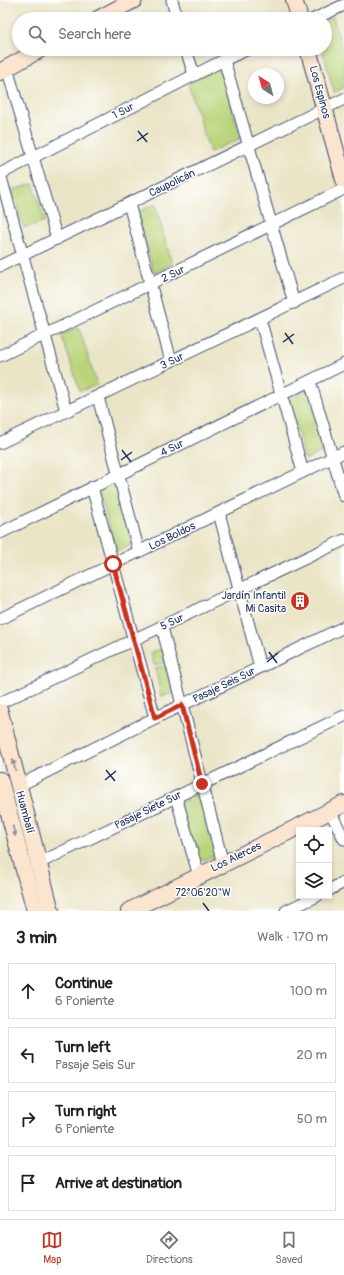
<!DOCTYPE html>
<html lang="en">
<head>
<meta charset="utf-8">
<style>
  :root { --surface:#fff; --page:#f2f2f2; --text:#222; --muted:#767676; --line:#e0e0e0; --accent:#c8321e }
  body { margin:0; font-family:Pangolin,sans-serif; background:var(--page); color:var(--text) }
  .controls { position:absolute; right:12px; bottom:12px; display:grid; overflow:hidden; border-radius:0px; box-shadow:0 2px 6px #0003 }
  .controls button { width:36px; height:36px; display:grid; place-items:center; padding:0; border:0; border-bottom:1px solid var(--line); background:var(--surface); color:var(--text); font:20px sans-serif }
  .compass { position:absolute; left:248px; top:68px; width:36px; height:36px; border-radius:50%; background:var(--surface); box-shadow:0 2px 6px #0003; rotate:324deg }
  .stop { position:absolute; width:12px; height:12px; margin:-9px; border:3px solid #c8321e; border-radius:50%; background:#fff }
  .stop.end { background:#c8321e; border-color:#fff; box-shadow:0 1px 4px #0008 }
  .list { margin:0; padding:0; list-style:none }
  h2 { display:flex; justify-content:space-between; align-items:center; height:52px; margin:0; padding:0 16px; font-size:17px }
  h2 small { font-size:13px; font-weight:400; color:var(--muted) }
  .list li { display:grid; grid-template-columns:26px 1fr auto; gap:12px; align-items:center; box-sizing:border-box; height:56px; margin:0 8px 8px; padding:0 8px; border:1px solid var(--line); border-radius:0px }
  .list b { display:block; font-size:15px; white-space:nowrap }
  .list p { margin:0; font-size:13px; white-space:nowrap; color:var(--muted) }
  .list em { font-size:13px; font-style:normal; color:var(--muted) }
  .icon { flex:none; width:22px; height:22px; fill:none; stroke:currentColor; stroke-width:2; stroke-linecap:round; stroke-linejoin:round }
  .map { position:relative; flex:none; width:344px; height:911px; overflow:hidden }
  .search { position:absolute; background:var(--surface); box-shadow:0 2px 6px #0003; left:12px; right:12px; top:12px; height:44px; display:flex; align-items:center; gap:10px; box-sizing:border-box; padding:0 14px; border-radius:22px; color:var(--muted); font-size:15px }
  .sheet { height:308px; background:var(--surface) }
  nav { display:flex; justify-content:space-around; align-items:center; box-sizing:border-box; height:56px; border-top:1px solid var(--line); background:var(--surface); font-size:11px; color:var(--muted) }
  nav a { display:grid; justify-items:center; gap:2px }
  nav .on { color:var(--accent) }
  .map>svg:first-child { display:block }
  .green { fill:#bbd47a; stroke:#6b826c }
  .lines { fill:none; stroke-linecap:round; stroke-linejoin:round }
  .street-casing { stroke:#3a4a6e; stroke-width:13 }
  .secondary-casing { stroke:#3a4a6e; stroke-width:18 }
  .street { stroke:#fff; stroke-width:11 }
  .secondary { stroke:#fce5cf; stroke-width:16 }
  .oneway { fill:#8c8a96 }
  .route { stroke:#c8321e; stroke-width:5 }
  .ticks { fill:none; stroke:#1b2f5e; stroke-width:1.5 }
  .labels { text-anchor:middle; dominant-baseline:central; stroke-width:3; stroke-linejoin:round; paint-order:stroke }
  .street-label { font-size:11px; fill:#1b2f5e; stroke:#fff }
  .poi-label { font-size:11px; fill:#1b2f5e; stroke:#fff; text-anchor:end }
  .ticks-label { font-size:10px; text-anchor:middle; fill:#1b2f5e; stroke:#fff; stroke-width:3; stroke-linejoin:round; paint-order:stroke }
</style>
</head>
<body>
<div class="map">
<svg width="344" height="911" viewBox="0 0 344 911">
  <rect width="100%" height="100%" fill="#fff"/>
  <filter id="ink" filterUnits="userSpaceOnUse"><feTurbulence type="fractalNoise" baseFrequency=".025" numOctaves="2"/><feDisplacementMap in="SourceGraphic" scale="8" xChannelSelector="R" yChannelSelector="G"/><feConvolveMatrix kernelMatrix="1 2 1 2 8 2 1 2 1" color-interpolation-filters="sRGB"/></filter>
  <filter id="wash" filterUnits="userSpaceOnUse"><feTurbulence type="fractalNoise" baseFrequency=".012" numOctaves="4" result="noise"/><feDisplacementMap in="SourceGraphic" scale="16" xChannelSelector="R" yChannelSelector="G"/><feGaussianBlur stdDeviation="0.9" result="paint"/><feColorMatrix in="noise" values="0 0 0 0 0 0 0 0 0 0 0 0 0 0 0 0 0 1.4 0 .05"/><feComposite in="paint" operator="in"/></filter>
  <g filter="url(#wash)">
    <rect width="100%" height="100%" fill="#ebe5c7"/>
    <g class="green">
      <polygon points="333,17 344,56 344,88 334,92 322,49 325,49 325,21"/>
      <polygon points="219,67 241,138 210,152 188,84"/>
      <polygon points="33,184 45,221 24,228 12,190"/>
      <polygon points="155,204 172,264 154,273 137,212"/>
      <polygon points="79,328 97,385 80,391 61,334"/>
      <polygon points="309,389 325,450 305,460 289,399"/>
      <polygon points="117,481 133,544 116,552 99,490"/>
      <polygon points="164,648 167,662 154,665 151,652"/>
      <polygon points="169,665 175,693 161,696 155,668"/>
      <polygon points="199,794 217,854 196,863 179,804"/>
    </g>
  </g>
  <g filter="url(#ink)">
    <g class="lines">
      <g class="street-casing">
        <g id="street">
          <polyline points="172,0 177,19"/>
          <polyline points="314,19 344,5"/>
          <polyline points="186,49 194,75"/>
          <polyline points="224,60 294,303"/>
          <polyline points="7,68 57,239"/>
          <polyline points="0,174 224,60 248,49"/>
          <polyline points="0,174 66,411"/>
          <polyline points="129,204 171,361"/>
          <polyline points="0,266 344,99"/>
          <polyline points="260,319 303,472"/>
          <polyline points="0,356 86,315 344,189"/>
          <polyline points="310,381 344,496"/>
          <polyline points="98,397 139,552"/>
          <polyline points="0,443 344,278"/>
          <polyline points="92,487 155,718"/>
          <polyline points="219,513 260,667"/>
          <polyline points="0,533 344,364"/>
          <polyline points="0,619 344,452"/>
          <polyline points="162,627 223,864"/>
          <polyline points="0,703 344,540"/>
          <polyline points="18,786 155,718 344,627"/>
          <polyline points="176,797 199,876"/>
          <polyline points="330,811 344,839"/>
          <polyline points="39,863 344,716"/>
          <polyline points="329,890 344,882"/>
          <polyline points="286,911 317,896"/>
        </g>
      </g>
      <g class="secondary-casing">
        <g id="secondary">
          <polyline points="294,0 300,19"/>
          <polyline points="98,19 134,0"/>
          <polyline points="308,49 344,180"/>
          <polyline points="0,72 41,49"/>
          <polyline points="0,712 51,911"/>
          <polyline points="0,780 35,911"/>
          <polyline points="129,911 344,804"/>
        </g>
      </g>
      <use href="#street" class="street"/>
      <use href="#secondary" class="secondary"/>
    </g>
    <defs><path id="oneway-solid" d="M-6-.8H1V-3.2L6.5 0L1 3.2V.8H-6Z"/></defs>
    <g class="oneway">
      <use href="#oneway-solid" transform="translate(14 765) rotate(-104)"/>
      <use href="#oneway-solid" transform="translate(14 831) rotate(75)"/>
    </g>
  </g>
  <g class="lines" filter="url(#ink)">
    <polyline class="route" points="113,564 155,718 182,705 202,784"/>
  </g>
  <path class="ticks" d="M138,131L147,142M137,141L148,133M285,333L293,344M283,342L294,334M122,450L131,462M121,460L132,452M269,652L277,663M267,662L278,653M106,770L115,781M105,780L116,771M203,903L209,911"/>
  <defs>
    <g id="building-disc" transform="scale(1)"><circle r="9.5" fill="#c8321e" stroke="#fff"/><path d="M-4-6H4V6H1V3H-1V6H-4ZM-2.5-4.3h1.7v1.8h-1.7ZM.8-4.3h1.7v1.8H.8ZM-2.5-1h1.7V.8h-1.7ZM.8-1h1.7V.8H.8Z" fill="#fff"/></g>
  </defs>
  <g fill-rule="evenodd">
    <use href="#building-disc" x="300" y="601"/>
  </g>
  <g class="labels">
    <g class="street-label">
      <text transform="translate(320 92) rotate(75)">Los Espinos</text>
      <text transform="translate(123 111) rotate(-27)">1 Sur</text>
      <text transform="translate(172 183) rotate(-26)">Caupolicán</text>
      <text transform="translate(173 274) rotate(-26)">2 Sur</text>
      <text transform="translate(172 361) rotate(-26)">3 Sur</text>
      <text transform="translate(172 448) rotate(-26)">4 Sur</text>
      <text transform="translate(172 536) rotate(-26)">Los Boldos</text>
      <text transform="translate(172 622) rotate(-25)">5 Sur</text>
      <text transform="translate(224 685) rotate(-26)">Pasaje Seis Sur</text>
      <text transform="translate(148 810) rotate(-26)">Pasaje Siete Sur</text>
      <text transform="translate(25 812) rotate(75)">Huambalí</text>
      <text transform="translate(236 857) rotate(-26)">Los Alerces</text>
    </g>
    <g class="poi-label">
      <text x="286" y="595">Jardín Infantil<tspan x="286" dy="13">Mi Casita</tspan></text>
    </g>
  </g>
  <g class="ticks-label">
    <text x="203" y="896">72°06'20"W</text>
  </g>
</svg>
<div class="controls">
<button><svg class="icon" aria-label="locate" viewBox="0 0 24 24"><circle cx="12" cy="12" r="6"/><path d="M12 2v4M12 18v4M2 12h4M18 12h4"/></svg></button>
<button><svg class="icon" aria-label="layers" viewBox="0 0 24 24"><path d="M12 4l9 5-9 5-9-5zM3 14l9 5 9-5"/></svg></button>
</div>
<svg class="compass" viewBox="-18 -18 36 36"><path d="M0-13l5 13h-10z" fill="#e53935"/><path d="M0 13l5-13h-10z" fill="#767676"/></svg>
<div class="stop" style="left:113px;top:564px"></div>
<div class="stop end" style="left:202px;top:784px"></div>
<div class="search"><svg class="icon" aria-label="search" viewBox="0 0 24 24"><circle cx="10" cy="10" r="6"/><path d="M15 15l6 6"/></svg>Search here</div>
</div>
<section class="sheet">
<h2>3 min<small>Walk · 170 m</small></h2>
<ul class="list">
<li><svg class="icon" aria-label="ahead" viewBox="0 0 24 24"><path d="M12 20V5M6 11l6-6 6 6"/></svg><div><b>Continue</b><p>6 Poniente</p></div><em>100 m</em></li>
<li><svg class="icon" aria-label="left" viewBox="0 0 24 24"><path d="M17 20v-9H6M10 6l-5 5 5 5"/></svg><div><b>Turn left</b><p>Pasaje Seis Sur</p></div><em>20 m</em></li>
<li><svg class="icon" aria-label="right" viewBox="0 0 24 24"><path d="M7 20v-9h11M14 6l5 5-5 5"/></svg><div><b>Turn right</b><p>6 Poniente</p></div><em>50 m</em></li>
<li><svg class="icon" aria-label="arrive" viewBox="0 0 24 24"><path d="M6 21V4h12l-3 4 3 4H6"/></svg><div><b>Arrive at destination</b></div></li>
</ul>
</section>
<nav>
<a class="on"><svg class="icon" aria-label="map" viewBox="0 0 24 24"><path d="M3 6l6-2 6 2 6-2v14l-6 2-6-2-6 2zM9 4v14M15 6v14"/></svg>Map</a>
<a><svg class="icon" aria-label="directions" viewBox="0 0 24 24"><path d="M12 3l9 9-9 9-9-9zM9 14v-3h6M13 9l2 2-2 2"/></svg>Directions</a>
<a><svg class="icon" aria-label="saved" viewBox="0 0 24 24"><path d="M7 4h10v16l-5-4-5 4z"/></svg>Saved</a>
</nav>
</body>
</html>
